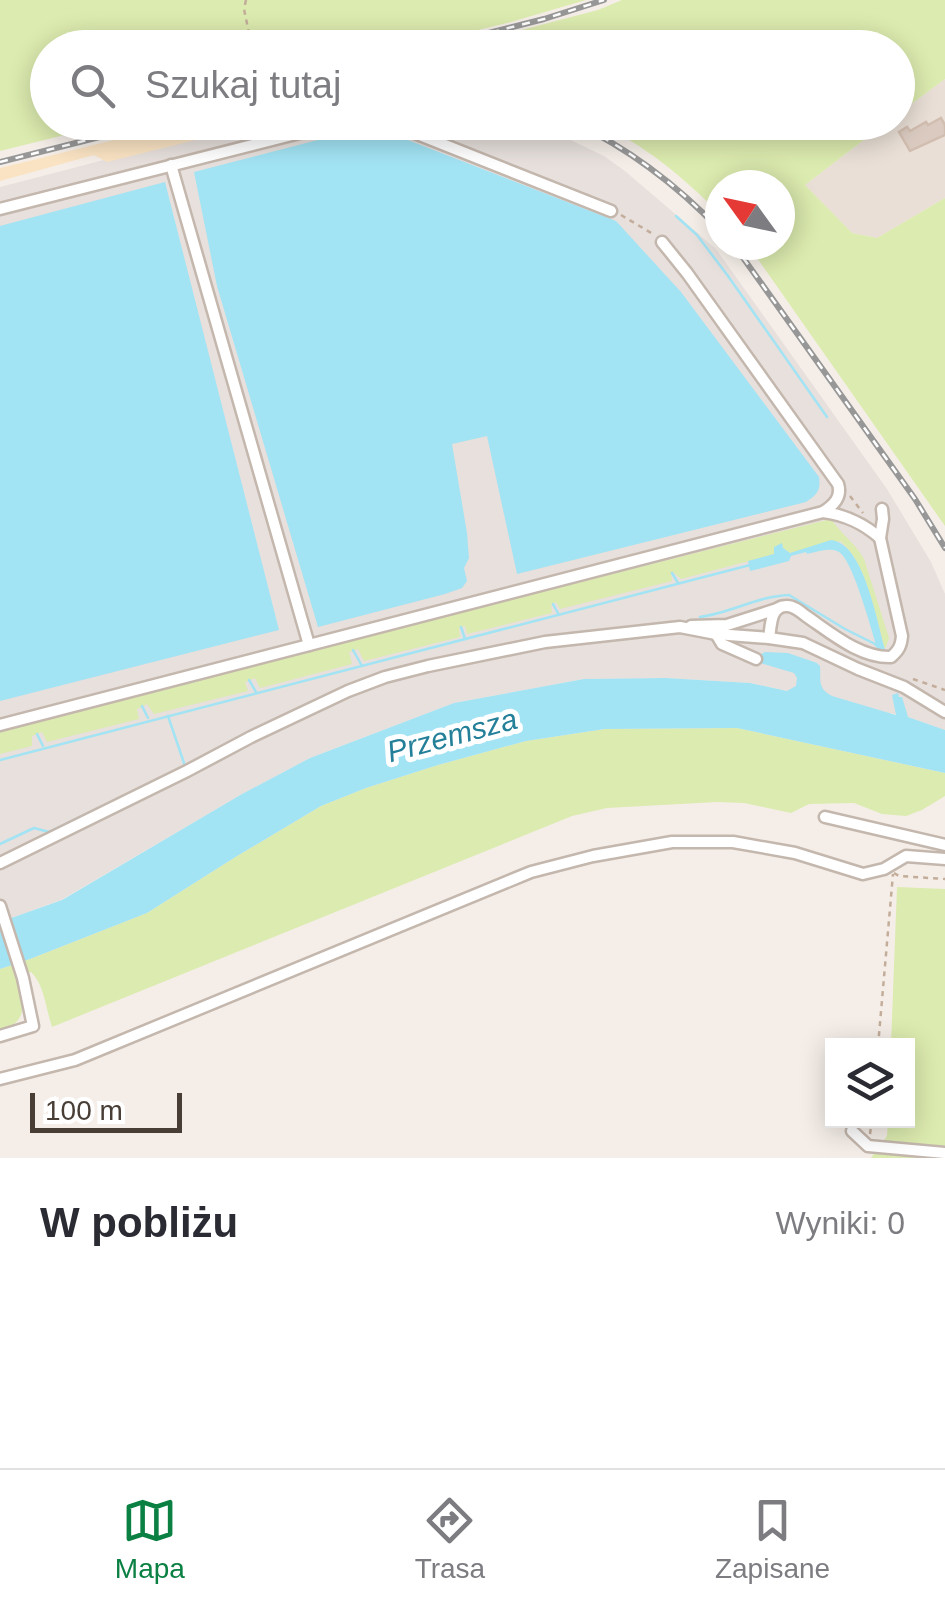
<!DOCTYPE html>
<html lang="pl">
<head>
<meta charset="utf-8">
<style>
  :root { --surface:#fff; --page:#f2f2f3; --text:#2b2b33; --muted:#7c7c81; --line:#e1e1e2; --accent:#0b8043 }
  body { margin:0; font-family:Helvetica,sans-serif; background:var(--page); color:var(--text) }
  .controls { position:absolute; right:30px; bottom:30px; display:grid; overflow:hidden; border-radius:0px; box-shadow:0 5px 25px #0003 }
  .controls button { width:90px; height:90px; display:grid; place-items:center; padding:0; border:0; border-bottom:2px solid var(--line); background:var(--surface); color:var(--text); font:50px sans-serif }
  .compass { position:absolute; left:705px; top:170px; width:90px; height:90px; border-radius:50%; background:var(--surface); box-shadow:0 5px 25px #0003; rotate:303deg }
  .scale { position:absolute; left:30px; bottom:25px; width:152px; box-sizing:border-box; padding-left:10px; border:5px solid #493e36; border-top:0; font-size:28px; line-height:35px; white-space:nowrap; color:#493e36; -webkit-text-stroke:8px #fff; paint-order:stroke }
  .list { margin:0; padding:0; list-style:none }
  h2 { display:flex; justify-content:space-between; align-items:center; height:130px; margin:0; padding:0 40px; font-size:42px }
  h2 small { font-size:32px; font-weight:400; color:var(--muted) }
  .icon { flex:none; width:55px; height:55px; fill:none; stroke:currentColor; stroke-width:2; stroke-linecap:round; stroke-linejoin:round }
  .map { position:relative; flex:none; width:945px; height:1158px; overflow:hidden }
  .search { position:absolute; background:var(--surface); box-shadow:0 5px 25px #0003; left:30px; right:30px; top:30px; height:110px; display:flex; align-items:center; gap:25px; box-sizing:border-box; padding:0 35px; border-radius:55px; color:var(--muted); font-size:38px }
  .sheet { height:310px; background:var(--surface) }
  nav { display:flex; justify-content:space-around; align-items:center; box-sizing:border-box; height:140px; border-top:2px solid var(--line); background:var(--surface); font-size:28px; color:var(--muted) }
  nav a { display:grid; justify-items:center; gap:5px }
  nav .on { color:var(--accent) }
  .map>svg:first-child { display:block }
  .residential { fill:#e9dfd6 }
  .industrial { fill:#e7e0dd }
  .green { fill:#dcebaf }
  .sand { fill:#fae3c3 }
  .water { fill:#a2e3f4 }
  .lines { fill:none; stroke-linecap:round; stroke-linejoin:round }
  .stream { stroke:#a2e3f4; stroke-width:2.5 }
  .building { fill:#dacac0; stroke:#d2beb0; stroke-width:2.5 }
  .minor-casing { stroke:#c4b7ad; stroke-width:15 }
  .path { stroke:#c3ad9a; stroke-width:2.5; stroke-dasharray:5 5; stroke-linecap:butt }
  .minor { stroke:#fff; stroke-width:10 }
  .rail-casing { stroke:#979797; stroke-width:6 }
  .rail { stroke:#fff; stroke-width:2.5; stroke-dasharray:8; stroke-linecap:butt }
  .labels { text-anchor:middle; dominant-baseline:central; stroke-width:10; stroke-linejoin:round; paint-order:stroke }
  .water-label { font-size:30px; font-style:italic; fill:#247f99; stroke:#fff }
</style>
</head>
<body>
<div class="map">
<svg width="945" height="1158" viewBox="0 0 945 1158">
  <rect width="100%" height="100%" fill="#f5eee8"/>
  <polygon class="residential" points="945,79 945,198 877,238 852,233 805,185 886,123 898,122 898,114"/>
  <polygon class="industrial" points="533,122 604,156 625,171 716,249 887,489 931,562 945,594 945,730 908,717 750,683 666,678 584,679 454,703 310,758 242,794 61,900 0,922 0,187 246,123"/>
  <g class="green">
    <polygon points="0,0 586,0 511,22 409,47 48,48 48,122 113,123 0,151"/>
    <polygon points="622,0 945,0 945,79 898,114 898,48 457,47 598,10"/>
    <path d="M598,123H886L805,185L852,233L877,238L945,198V526L748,245H780V185H720V214C683,177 646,146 598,123Z"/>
    <path d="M831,519C841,534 855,543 864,559L889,638L885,649C875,616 867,563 840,541L790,553L783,548L782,544L775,554L681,579L673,572L671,574L672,581L560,609L556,602L551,605L552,613L467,634L465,626L459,628L460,637L364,661L358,649L349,652L352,664L260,688L255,678L245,682L248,691L154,714L147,704L137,709L139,719L47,742L42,732L32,736V746L0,754V728Z"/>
    <path d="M737,728L945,773V796L922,810L906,816L882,814L854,803L809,804L791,813L744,803L717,802L607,808L572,816L52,1027C46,1009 44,984 31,972L17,978C23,1004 30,1021 0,1031V969L30,959L147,913L237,856L321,806L366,788L438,765L526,741L605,729Z"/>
    <polygon points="897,887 945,889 945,1158 871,1158 887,1136 888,1121 908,1120 908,1046 891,1045"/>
  </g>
  <polygon class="sand" points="183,123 264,123 107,162 94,155 0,181 0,168"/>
  <g class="water">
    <path d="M372,126L616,221L681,292L819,477C821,490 817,495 806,502L517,574L487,436L452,444L467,533L469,558L464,568L467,581L462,588L445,594L318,627L217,286L194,172Z"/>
    <polygon points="165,182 279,630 0,701 0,226"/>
    <path d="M831,540C864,543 877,622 885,649L878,651C872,632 853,560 839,552C830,547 817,552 807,554L806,552L791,556L789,561L750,571L748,561L774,554V547L782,543L783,548L790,553Z"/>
    <path d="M765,652L788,653L817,663L820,666C821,680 817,688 832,696L896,715L892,695L898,693L899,697H902L908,717L945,730V773L737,728L605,729L526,741L438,765L366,788L321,806L237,856L147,913L30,959L0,969V922L62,900L242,794L310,758L454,703L584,679L666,678L750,683L787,691L796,686L797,678L794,673L760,663V655Z"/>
  </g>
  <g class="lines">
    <g class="stream">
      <polyline points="676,216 697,235 728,276 827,417"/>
      <polyline points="672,573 678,583"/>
      <polyline points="553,604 559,615"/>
      <path d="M700,617C731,613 758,596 789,595L845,629L875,644L881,650"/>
      <polyline points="461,627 465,639"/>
      <polyline points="353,650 362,666"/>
      <polyline points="249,680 256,692"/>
      <polyline points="142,706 148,718"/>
      <polyline points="37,734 43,746"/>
      <polyline points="0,760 750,565"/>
      <polyline points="0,844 34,828 49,832 185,766 168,716"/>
    </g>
  </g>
  <polygon class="building" points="941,118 945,125 945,135 910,151 899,132 907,127 910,131 926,122 928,125"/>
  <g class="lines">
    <g class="minor-casing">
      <g id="minor">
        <polyline points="387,122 611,211"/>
        <polyline points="171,165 309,645"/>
        <polyline points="0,209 343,122"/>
        <path d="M662,242L687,273L838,484C842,497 834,505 823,512"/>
        <polyline points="691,626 727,625 777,609"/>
        <polyline points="716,634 722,644 756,659"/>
        <path d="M769,638C771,627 770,606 786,606C793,605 801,612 806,616C831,633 860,658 891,657C899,650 901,646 902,636L880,538L883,519L882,509"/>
        <path d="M0,725L823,512C846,515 863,523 880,538"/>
        <polyline points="825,817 945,845"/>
        <polyline points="0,863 187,771 251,737 348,691 385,677 428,666 545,642 680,627 716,634 769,638 803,643 858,669 904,687 945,712"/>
        <polyline points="0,906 23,978 33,1026 0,1036"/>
        <polyline points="0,1079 75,1060 531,872 593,856 672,842 733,842 795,853 863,874 884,869 906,856 945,859"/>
        <polyline points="852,1131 868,1146 945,1153"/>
      </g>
    </g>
    <g class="path">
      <polyline points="246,0 244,9 252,48"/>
      <polyline points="621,215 653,234"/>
      <polyline points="850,496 863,513"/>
      <polyline points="913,679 945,690"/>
      <polyline points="894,873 899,876 945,879"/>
      <polyline points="878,1046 893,874"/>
      <polyline points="870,1134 872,1120"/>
    </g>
    <use href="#minor" class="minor"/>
    <g class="rail-casing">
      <g id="rail">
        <polyline points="429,48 544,19 604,0"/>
        <path d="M573,122C630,149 677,185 720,230"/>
        <polyline points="0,162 159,122"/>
        <polyline points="734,245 915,499 945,548"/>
      </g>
    </g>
    <use href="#rail" class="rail"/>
  </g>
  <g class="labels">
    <g class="water-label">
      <text transform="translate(452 735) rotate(-15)">Przemsza</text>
    </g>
  </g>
</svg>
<div class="controls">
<button><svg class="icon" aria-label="layers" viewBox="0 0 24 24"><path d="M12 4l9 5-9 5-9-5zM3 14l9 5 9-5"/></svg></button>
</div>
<svg class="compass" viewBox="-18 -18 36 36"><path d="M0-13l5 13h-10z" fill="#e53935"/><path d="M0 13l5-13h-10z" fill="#7c7c81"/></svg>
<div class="scale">100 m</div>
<div class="search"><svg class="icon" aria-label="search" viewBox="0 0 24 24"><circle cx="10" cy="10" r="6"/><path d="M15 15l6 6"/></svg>Szukaj tutaj</div>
</div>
<section class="sheet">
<h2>W pobliżu<small>Wyniki: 0</small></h2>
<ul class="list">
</ul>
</section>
<nav>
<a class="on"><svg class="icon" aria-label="map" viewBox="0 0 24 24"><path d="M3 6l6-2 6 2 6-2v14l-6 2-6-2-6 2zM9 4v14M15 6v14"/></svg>Mapa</a>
<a><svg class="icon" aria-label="directions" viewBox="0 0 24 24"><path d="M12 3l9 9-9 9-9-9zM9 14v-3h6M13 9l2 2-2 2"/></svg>Trasa</a>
<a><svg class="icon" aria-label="saved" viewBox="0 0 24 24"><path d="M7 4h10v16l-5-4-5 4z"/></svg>Zapisane</a>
</nav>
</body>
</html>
